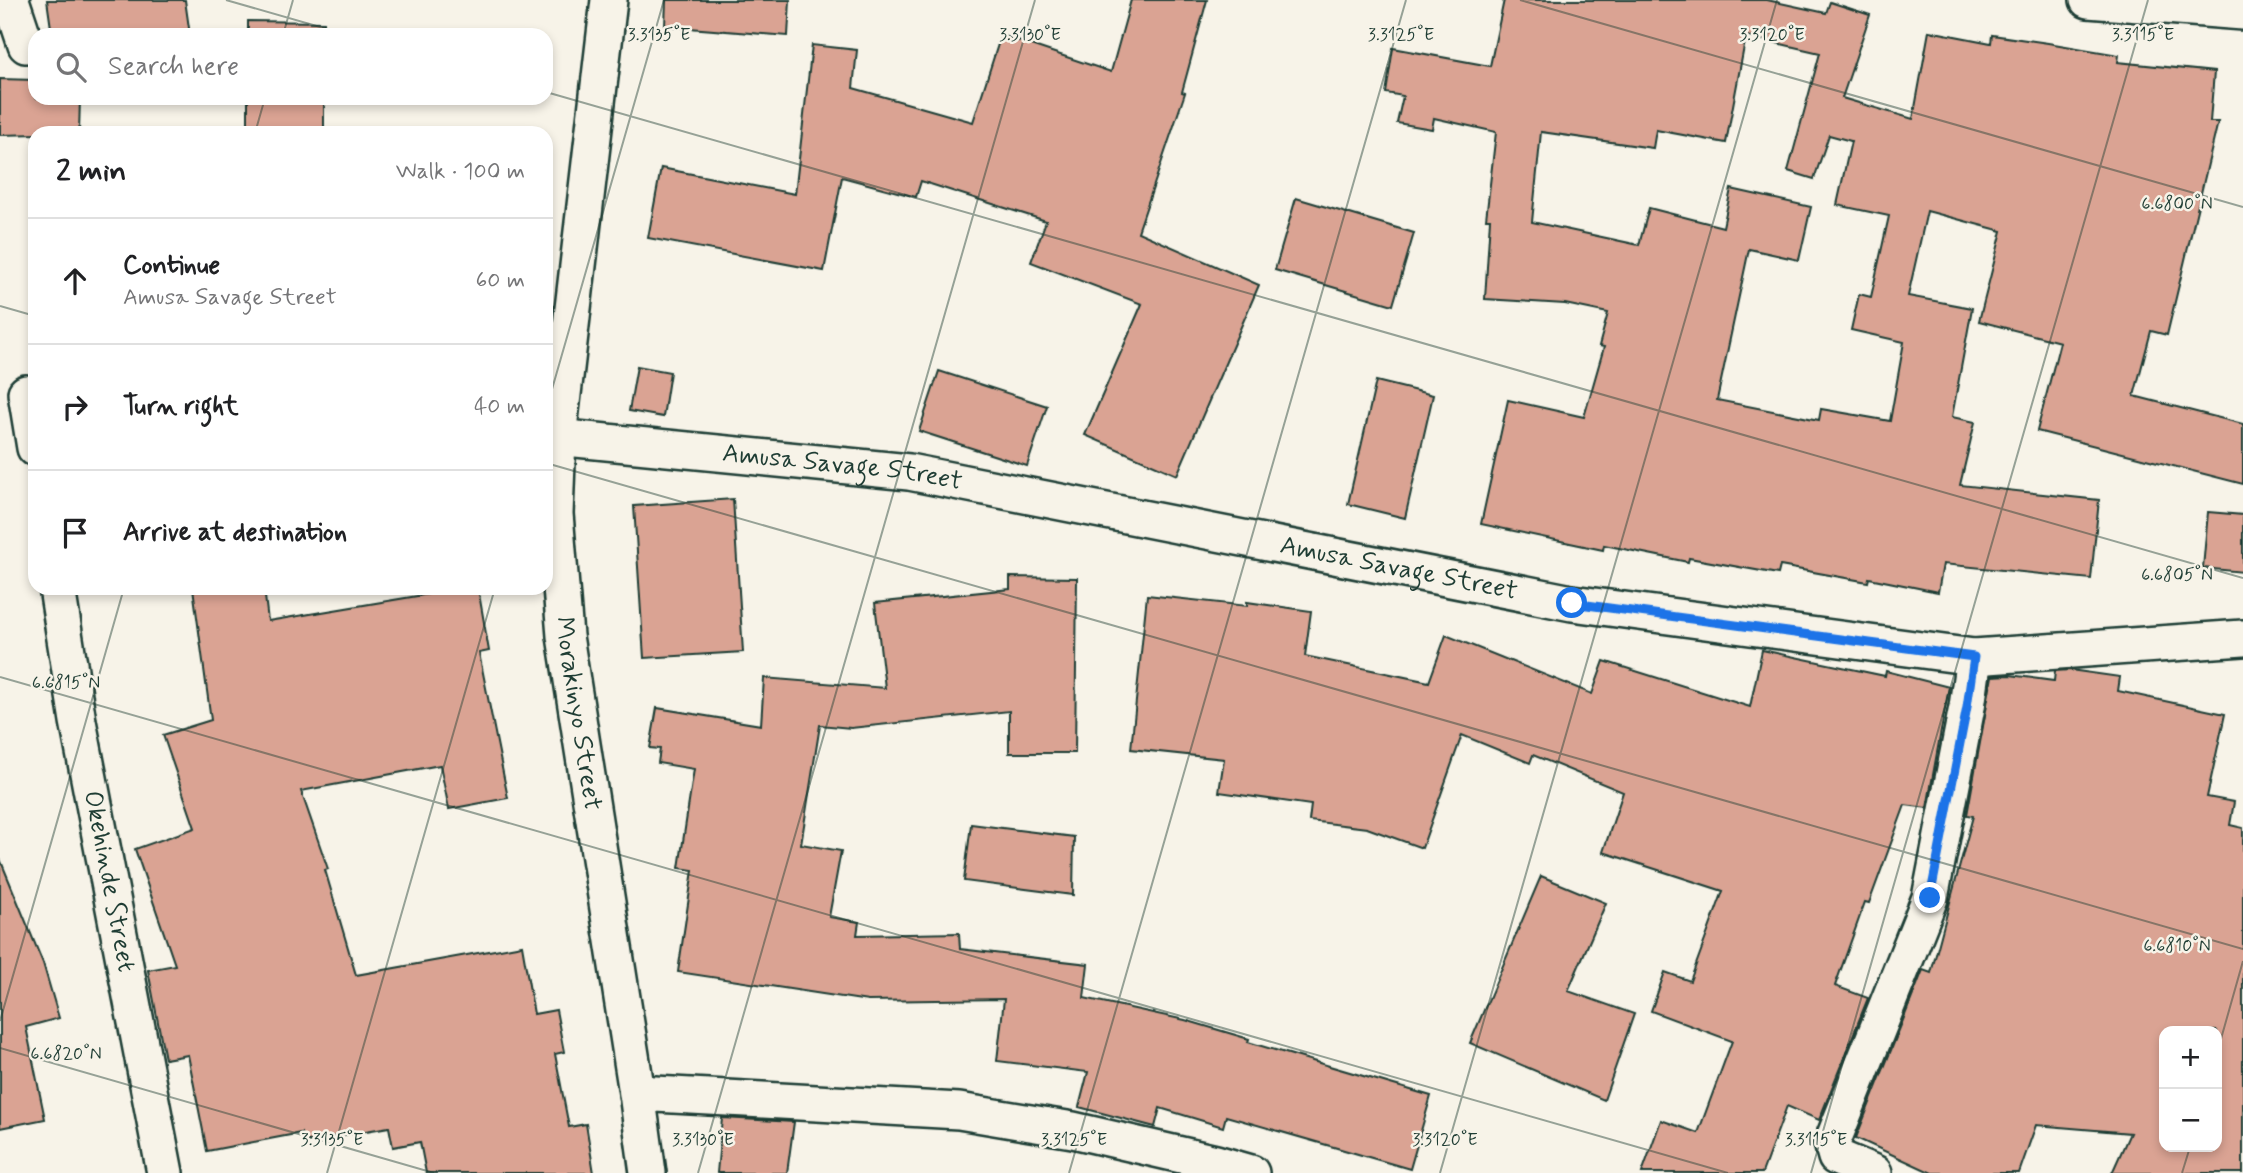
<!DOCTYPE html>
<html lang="en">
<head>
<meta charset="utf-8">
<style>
  :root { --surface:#fff; --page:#f6f6f6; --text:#202124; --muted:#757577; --line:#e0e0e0 }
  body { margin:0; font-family:Mynerve,sans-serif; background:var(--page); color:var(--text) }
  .controls { position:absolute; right:21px; bottom:21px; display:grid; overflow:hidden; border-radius:14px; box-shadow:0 4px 10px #0003 }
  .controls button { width:63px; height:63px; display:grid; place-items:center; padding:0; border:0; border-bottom:2px solid var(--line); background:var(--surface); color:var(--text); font:35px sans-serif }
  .stop { position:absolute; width:21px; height:21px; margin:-16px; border:5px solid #1a73e8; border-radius:50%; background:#fff }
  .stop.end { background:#1a73e8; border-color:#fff; box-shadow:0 2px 7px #0008 }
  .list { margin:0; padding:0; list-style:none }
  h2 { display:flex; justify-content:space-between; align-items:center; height:91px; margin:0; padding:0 28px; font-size:30px }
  h2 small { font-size:23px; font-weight:400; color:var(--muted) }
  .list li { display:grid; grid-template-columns:46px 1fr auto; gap:21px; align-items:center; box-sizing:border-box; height:126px; padding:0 28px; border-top:2px solid var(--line) }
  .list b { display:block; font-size:26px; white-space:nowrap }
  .list p { margin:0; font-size:23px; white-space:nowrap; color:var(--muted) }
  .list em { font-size:23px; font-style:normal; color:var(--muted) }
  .icon { flex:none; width:38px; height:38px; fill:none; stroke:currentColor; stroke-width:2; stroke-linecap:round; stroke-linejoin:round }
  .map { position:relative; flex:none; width:2243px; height:1173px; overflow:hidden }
  .search { position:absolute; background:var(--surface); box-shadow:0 4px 10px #0003; left:28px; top:28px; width:525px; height:77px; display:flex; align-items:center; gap:18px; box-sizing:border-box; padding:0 24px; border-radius:21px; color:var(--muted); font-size:26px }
  .panel { position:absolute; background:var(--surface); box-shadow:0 4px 10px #0003; left:28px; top:126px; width:525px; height:469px; border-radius:21px }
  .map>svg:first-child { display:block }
  .building { fill:#daa393; stroke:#1f3d34; stroke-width:2; fill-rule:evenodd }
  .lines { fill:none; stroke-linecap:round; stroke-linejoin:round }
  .minor-casing { stroke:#1f3d34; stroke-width:40 }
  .minor { stroke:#f7f3e8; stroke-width:35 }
  .route { stroke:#1a73e8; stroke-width:9 }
  .ticks { fill:none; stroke:#1f3d34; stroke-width:2; stroke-opacity:0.45 }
  .labels { text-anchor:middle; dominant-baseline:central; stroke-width:5; stroke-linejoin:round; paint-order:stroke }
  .street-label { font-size:26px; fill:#1f3d34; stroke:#f7f3e8 }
  .ticks-label { font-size:18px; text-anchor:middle; fill:#1f3d34; stroke:#f7f3e8; stroke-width:5; stroke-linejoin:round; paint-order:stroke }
</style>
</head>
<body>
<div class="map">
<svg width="2243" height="1173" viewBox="0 0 2243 1173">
  <rect width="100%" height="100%" fill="#f7f3e8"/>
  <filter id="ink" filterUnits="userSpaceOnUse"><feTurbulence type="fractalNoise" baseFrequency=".0143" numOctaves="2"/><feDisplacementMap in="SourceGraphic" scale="14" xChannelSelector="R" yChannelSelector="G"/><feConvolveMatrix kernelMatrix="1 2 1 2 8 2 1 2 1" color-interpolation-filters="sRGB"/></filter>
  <g filter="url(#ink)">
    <g class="building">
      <polygon points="47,0 185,0 190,35 52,35"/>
      <polygon points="666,0 790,0 788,36 665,26"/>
      <polygon points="1131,0 1207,0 1182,92 1185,93 1138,232 1259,285 1177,475 1085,435 1142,304 1031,262 1046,221 921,181 916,197 842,177 824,271 648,238 661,168 795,194 812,45 857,50 853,88 973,122 1001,35 1111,72"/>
      <path d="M1504,0H1767L1826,13L1830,2L1870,15L1842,98L1913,119L1929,31L1991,43L1992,35L2048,43L2119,55L2118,62L2214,72L2210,122H2218L2167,335L2151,331L2134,396L2243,424V484L2037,431L2060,342L1979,321L2002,231L1927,211L1908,296L1972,308L1952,417L1975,422L1960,485L2099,500L2091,579L1943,564L1938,592L1869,578L1868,582L1780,566L1778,574L1689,558L1688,562L1604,545L1603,550L1481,524L1508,400L1584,417L1604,347L1599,346L1608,313L1565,304L1485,299L1490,219H1486L1496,132L1434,118L1432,129L1397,123L1403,96L1386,93L1393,48L1490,66ZM1746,36L1820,53L1788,171L1814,179L1829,135L1851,141L1837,205L1889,216L1871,297L1859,294L1851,330L1904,342L1890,421L1821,409L1819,420L1717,400L1749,249L1799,260L1811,207L1731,189L1723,227L1649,208L1639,245L1532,222L1541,132L1653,148L1656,130L1726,143Z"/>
      <polygon points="248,21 324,22 324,35 248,35"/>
      <polygon points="0,79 35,80 35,98 80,98 79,133 0,135"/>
      <rect x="248" y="98" width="76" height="35"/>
      <polygon points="1296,198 1414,233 1393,305 1275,270"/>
      <polygon points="637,366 670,372 663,417 629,411"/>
      <polygon points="939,371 1047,406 1027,466 919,431"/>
      <polygon points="1376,381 1433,395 1405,518 1348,504"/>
      <polygon points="733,499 743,652 644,658 634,506"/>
      <polygon points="2208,512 2243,515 2243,572 2203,568"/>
      <polygon points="1010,577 1077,578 1075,753 1009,753 1009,711 851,728 820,725 801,844 841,851 829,917 859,922 857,935 959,933 960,949 1088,964 1084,998 1185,1020 1249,1039 1248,1042 1431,1096 1410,1169 1226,1116 1223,1127 1160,1108 1155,1127 1079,1107 1088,1072 997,1061 1004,999 868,1001 678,972 693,870 679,868 694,769 658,763 660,749 650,748 657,708 761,725 764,678 885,688 875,603 1010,589"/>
      <polygon points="193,588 264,588 268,621 465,588 478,588 489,651 479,653 508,798 449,809 440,765 301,791 328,869 325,870 356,975 522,945 534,1014 556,1010 564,1052 555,1054 569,1127 586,1124 594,1173 426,1173 420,1142 393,1147 389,1127 303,1142 301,1133 207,1151 188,1055 165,1059 148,970 175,965 135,849 195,828 163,735 211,720"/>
      <polygon points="1147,595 1247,606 1247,602 1311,611 1305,656 1429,682 1446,635 1592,694 1604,661 1750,707 1762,650 1885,676 1886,671 1949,687 1927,808 1905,805 1869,903 1865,902 1835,986 1868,998 1819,1120 1787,1106 1762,1173 1642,1173 1661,1120 1698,1133 1732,1041 1651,1011 1665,972 1690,981 1723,891 1603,852 1623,792 1533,755 1530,763 1462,735 1422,848 1367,828 1309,821 1311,805 1219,792 1224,759 1131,749"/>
      <path d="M2070,670L2120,677L2118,691L2225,714L2207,797L2234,802L2230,825L2243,828V1173H2112L2130,1133L2036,1125L2019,1173H1932L1856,1138L1923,970L1931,973L1973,816L1967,815L1992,676L2010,675L2054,681L2055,671ZM2164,1031H2217V1147H2164Z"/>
      <polygon points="971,824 1074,837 1073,895 964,881"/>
      <polygon points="0,859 43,963 59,1018 26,1027 45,1119 0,1128"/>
      <polygon points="1541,876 1606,903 1568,991 1634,1014 1604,1100 1470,1043"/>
      <polygon points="722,1118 794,1122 787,1173 717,1173"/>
    </g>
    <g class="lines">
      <g class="minor-casing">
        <g id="minor">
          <polyline points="11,0 26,45"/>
          <path id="s1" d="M609,0L558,437L555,514L565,636L637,1093L648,1173"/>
          <polyline points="2088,0 2243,12"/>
          <polyline points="26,393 35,448"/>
          <path id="s2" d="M546,436L909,472L1572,603L1974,657L2243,638"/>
          <path id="s3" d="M57,588L78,721L165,1173"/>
          <polyline points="637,1093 959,1111 1073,1130 1216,1163 1251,1173"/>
          <polyline points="1874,1173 1836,1157 1832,1143 1930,898 1967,707 1974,657"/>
        </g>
      </g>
      <use href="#minor" class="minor"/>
    </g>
  </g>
  <g class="lines" filter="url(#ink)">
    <polyline class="route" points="1572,603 1974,657 1967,707 1930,898"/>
  </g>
  <path class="ticks" d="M226,0L348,35M1520,0L2243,207M283,35L293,0M546,92L2243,578M255,133L265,98M0,306L35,316M546,410L664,0M546,463L2243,949M0,677L1728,1173M0,1021L124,588M0,1048L434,1173M2217,1053L2243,961M327,1173L495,588M698,1173L1035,0M1069,1173L1406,0M1440,1173L1777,0M1811,1173L2148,0M2182,1173L2190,1147"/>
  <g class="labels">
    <g class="street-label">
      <text stroke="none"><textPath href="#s2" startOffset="298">Amusa Savage Street</textPath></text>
      <text stroke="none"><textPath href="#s2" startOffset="864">Amusa Savage Street</textPath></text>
      <text stroke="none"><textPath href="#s1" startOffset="718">Morakinyo Street</textPath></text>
      <text stroke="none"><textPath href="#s3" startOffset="298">Okehinde Street</textPath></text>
    </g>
  </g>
  <g class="ticks-label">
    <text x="659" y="40">3.3135°E</text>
    <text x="1030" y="40">3.3130°E</text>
    <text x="1401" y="40">3.3125°E</text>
    <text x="1772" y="40">3.3120°E</text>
    <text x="2143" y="40">3.3115°E</text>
    <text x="2177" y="209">6.6800°N</text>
    <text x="2177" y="580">6.6805°N</text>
    <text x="66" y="688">6.6815°N</text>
    <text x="2177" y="951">6.6810°N</text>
    <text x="66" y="1059">6.6820°N</text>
    <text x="332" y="1145">3.3135°E</text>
    <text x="703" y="1145">3.3130°E</text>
    <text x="1074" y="1145">3.3125°E</text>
    <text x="1445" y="1145">3.3120°E</text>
    <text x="1816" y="1145">3.3115°E</text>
  </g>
</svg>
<div class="controls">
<button>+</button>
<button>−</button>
</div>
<div class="stop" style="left:1572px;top:603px"></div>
<div class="stop end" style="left:1930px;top:898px"></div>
<div class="search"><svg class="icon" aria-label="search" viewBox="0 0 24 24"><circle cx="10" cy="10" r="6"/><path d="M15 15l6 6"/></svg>Search here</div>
<section class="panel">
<h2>2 min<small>Walk · 100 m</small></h2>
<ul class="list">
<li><svg class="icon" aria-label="ahead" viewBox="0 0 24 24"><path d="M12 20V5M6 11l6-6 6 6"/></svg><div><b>Continue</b><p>Amusa Savage Street</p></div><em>60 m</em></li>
<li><svg class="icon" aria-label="right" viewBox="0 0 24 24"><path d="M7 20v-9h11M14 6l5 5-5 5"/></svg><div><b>Turn right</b></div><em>40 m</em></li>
<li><svg class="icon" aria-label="arrive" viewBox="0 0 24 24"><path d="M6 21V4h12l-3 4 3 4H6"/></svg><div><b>Arrive at destination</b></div></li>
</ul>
</section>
</div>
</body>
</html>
